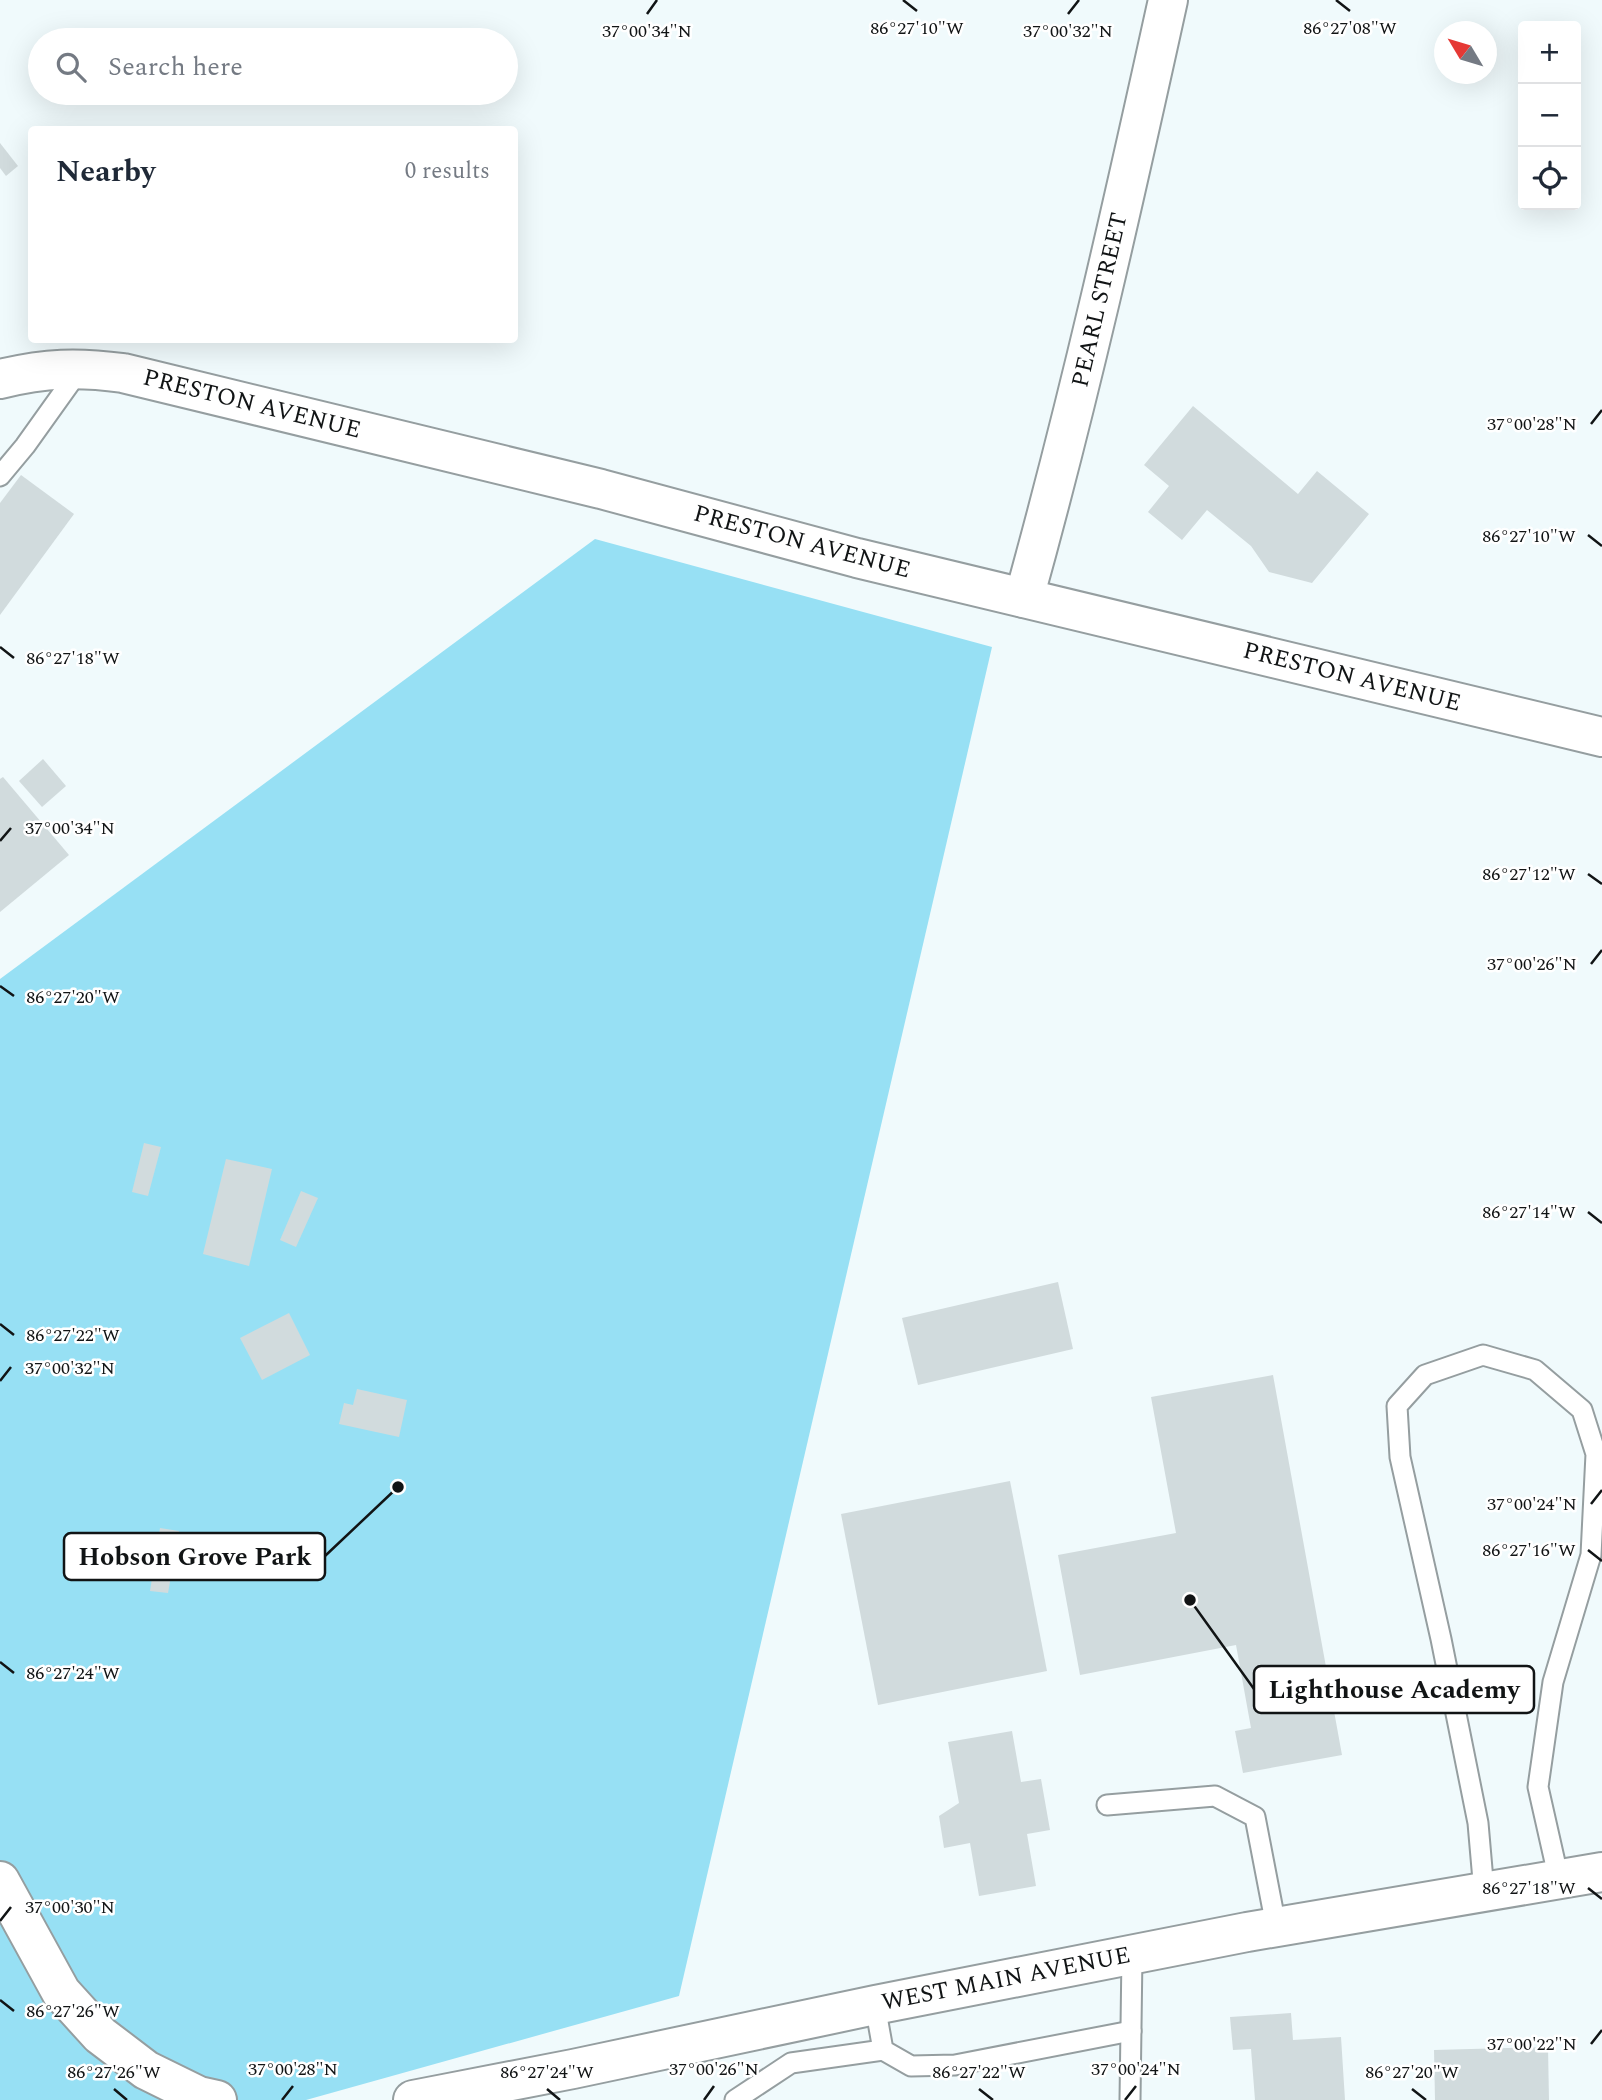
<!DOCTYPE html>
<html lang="en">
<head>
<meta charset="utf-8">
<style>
  :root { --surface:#fff; --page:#f6f6f7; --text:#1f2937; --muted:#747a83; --line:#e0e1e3 }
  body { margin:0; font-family:Spectral,serif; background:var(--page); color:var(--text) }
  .controls { position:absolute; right:21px; top:21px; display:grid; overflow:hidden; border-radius:7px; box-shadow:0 7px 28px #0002 }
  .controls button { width:63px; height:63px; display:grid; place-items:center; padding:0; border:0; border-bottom:2px solid var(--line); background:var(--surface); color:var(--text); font:35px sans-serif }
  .compass { position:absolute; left:1434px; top:21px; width:63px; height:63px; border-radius:50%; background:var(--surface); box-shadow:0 7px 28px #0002; rotate:308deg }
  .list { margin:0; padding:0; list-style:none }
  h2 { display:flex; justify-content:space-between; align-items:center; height:91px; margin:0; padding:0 28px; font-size:30px }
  h2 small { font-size:23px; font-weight:400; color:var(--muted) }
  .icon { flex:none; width:38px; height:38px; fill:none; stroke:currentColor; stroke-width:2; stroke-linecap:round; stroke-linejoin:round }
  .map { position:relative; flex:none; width:1602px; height:2100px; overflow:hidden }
  .search { position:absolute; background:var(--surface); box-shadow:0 7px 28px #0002; left:28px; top:28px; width:490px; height:77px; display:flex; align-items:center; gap:18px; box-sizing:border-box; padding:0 24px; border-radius:38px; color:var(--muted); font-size:26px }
  .panel { position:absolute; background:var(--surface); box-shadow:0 7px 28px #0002; left:28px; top:126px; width:490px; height:217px; border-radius:7px }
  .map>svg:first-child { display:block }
  .green { fill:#97e0f4 }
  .building { fill:#d1dbdd }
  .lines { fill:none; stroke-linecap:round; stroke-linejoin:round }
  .lane-casing { stroke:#959ea0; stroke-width:23 }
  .street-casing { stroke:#959ea0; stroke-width:42 }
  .lane { stroke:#fff; stroke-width:19 }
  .street { stroke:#fff; stroke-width:38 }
  .ticks { fill:none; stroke:#111415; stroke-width:2.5 }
  .labels { text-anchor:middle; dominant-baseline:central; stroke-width:5; stroke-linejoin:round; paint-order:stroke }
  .street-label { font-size:24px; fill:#111415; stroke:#fff }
  .ticks-label { font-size:18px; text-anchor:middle; fill:#111415; stroke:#fff; stroke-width:5; stroke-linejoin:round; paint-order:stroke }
  .leader { fill:none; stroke:#111415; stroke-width:2.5 }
  .callout-dot { fill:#111415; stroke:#fff; stroke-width:2.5 }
  .callout { fill:#fff; stroke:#111415; stroke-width:2.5 }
  .callout-label { font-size:26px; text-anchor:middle; font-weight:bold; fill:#111415 }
</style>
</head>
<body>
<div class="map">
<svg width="1602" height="2100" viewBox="0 0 1602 2100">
  <rect width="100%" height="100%" fill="#f0fafc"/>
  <polygon class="green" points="595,539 992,647 679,1996 306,2100 0,2100 0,979"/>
  <g class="building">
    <polygon points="0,143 18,166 6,176 0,168"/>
    <polygon points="1193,406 1298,494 1317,471 1369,514 1312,583 1269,572 1251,546 1207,510 1182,540 1148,512 1169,486 1144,465"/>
    <polygon points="21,475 74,514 0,615 0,503"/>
    <polygon points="43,759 66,786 42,807 19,781"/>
    <polygon points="3,777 69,855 0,912 0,779"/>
    <polygon points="144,1143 161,1147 148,1196 132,1192"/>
    <polygon points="226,1159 272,1169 249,1266 203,1254"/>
    <polygon points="301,1191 318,1198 296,1247 280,1240"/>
    <polygon points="1058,1282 1073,1349 918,1385 902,1318"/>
    <polygon points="289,1313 310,1355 262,1380 240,1338"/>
    <polygon points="1273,1375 1342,1755 1243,1773 1235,1731 1251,1728 1236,1645 1080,1675 1058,1555 1176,1533 1151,1397"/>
    <polygon points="357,1389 407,1400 399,1437 339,1424 344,1403 353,1405"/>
    <polygon points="1010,1481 1047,1671 878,1705 841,1514"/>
    <polygon points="160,1528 179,1531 168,1593 150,1591"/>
    <polygon points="1012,1731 1021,1782 1041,1779 1050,1830 1027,1834 1036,1886 979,1896 970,1843 944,1848 939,1816 959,1803 948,1742"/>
    <polygon points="1291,2013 1293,2040 1341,2037 1345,2100 1255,2100 1251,2049 1233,2050 1230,2017"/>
    <polygon points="1548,2047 1549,2100 1435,2100 1434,2050"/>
  </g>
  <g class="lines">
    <g class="lane-casing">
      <g id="lane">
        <polyline points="0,476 25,446 80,369"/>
        <polyline points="1107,1805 1215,1796 1255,1817 1276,1926"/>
        <polyline points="1484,1892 1478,1823 1441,1639 1400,1457 1397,1406 1425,1375 1483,1355 1535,1370 1582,1410 1596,1454 1591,1555 1553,1682 1538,1787 1559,1880"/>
        <polyline points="875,2005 883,2050 911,2066 955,2065 1131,2031"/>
        <polyline points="735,2100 791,2063 883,2050"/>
        <polyline points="1130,2100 1132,1954"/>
      </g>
    </g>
    <g class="street-casing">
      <g id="street">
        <path d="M0,379C46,368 77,367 123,373L601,489L857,558L1602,737"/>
        <path d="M1024,598C1079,400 1124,200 1168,0"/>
        <polyline points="0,1881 61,1992 100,2035 146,2070 199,2096 217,2100"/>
        <polyline points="413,2100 573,2069 875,2005 1247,1932 1602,1872"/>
      </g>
    </g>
    <use href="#lane" class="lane"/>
    <use href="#street" class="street"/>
  </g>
  <path class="ticks" d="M903,0L917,11M1336,0L1350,11M647,14L657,0M1068,14L1079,0M1591,424L1602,410M1588,535L1602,546M0,647L14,658M0,841L11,828M1588,874L1602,884M1591,964L1602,950M0,986L14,996M1588,1212L1602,1223M0,1324L14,1335M0,1381L11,1367M1591,1504L1602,1490M1588,1550L1602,1561M0,1662L14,1673M1588,1888L1602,1899M0,1921L11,1907M0,2000L14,2011M1591,2044L1602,2030M114,2089L127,2100M547,2089L560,2100M979,2089L993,2100M1412,2089L1426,2100M282,2100L293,2086M704,2100L714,2086M1125,2100L1136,2086"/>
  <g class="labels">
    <g class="street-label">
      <text transform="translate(1100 300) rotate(-77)">PEARL STREET</text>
      <text transform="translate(252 404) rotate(14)">PRESTON AVENUE</text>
      <text transform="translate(802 542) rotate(15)">PRESTON AVENUE</text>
      <text transform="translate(1352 677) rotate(14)">PRESTON AVENUE</text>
      <text transform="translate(1006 1979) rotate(-11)">WEST MAIN AVENUE</text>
    </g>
  </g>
  <g class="ticks-label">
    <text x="917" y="34">86°27'10"W</text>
    <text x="1350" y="34">86°27'08"W</text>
    <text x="647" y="37">37°00'34"N</text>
    <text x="1068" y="37">37°00'32"N</text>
    <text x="1532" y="430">37°00'28"N</text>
    <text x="1529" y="542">86°27'10"W</text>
    <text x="73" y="664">86°27'18"W</text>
    <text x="70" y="834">37°00'34"N</text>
    <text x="1529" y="880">86°27'12"W</text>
    <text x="1532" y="970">37°00'26"N</text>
    <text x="73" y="1003">86°27'20"W</text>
    <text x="1529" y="1218">86°27'14"W</text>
    <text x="73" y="1341">86°27'22"W</text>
    <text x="70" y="1374">37°00'32"N</text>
    <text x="1532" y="1510">37°00'24"N</text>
    <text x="1529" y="1556">86°27'16"W</text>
    <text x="73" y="1679">86°27'24"W</text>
    <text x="1529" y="1894">86°27'18"W</text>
    <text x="70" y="1913">37°00'30"N</text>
    <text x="73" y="2017">86°27'26"W</text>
    <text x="1532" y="2050">37°00'22"N</text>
    <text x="293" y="2075">37°00'28"N</text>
    <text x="714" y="2075">37°00'26"N</text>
    <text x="1136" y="2075">37°00'24"N</text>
    <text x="114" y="2078">86°27'26"W</text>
    <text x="547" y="2078">86°27'24"W</text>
    <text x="979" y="2078">86°27'22"W</text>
    <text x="1412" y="2078">86°27'20"W</text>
  </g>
  <path class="leader" d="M398 1487L325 1556M1190 1600L1254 1689"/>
  <g class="callout-dot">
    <circle cx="398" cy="1487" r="7"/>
    <circle cx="1190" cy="1600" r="7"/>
  </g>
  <g class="callout">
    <rect x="64" y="1533" width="261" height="47" rx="7"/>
    <rect x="1254" y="1666" width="280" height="47" rx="7"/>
  </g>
  <g class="callout-label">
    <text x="195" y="1565">Hobson Grove Park</text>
    <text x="1394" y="1698">Lighthouse Academy</text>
  </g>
</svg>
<div class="controls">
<button>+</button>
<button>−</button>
<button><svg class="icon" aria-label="locate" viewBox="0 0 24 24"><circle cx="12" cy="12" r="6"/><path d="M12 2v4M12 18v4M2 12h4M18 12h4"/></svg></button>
</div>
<svg class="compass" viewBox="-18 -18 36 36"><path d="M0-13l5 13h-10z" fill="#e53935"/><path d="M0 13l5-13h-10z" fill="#747a83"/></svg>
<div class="search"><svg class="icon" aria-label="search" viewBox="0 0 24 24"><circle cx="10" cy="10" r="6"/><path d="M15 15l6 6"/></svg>Search here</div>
<section class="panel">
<h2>Nearby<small>0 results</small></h2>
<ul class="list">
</ul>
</section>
</div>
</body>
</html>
